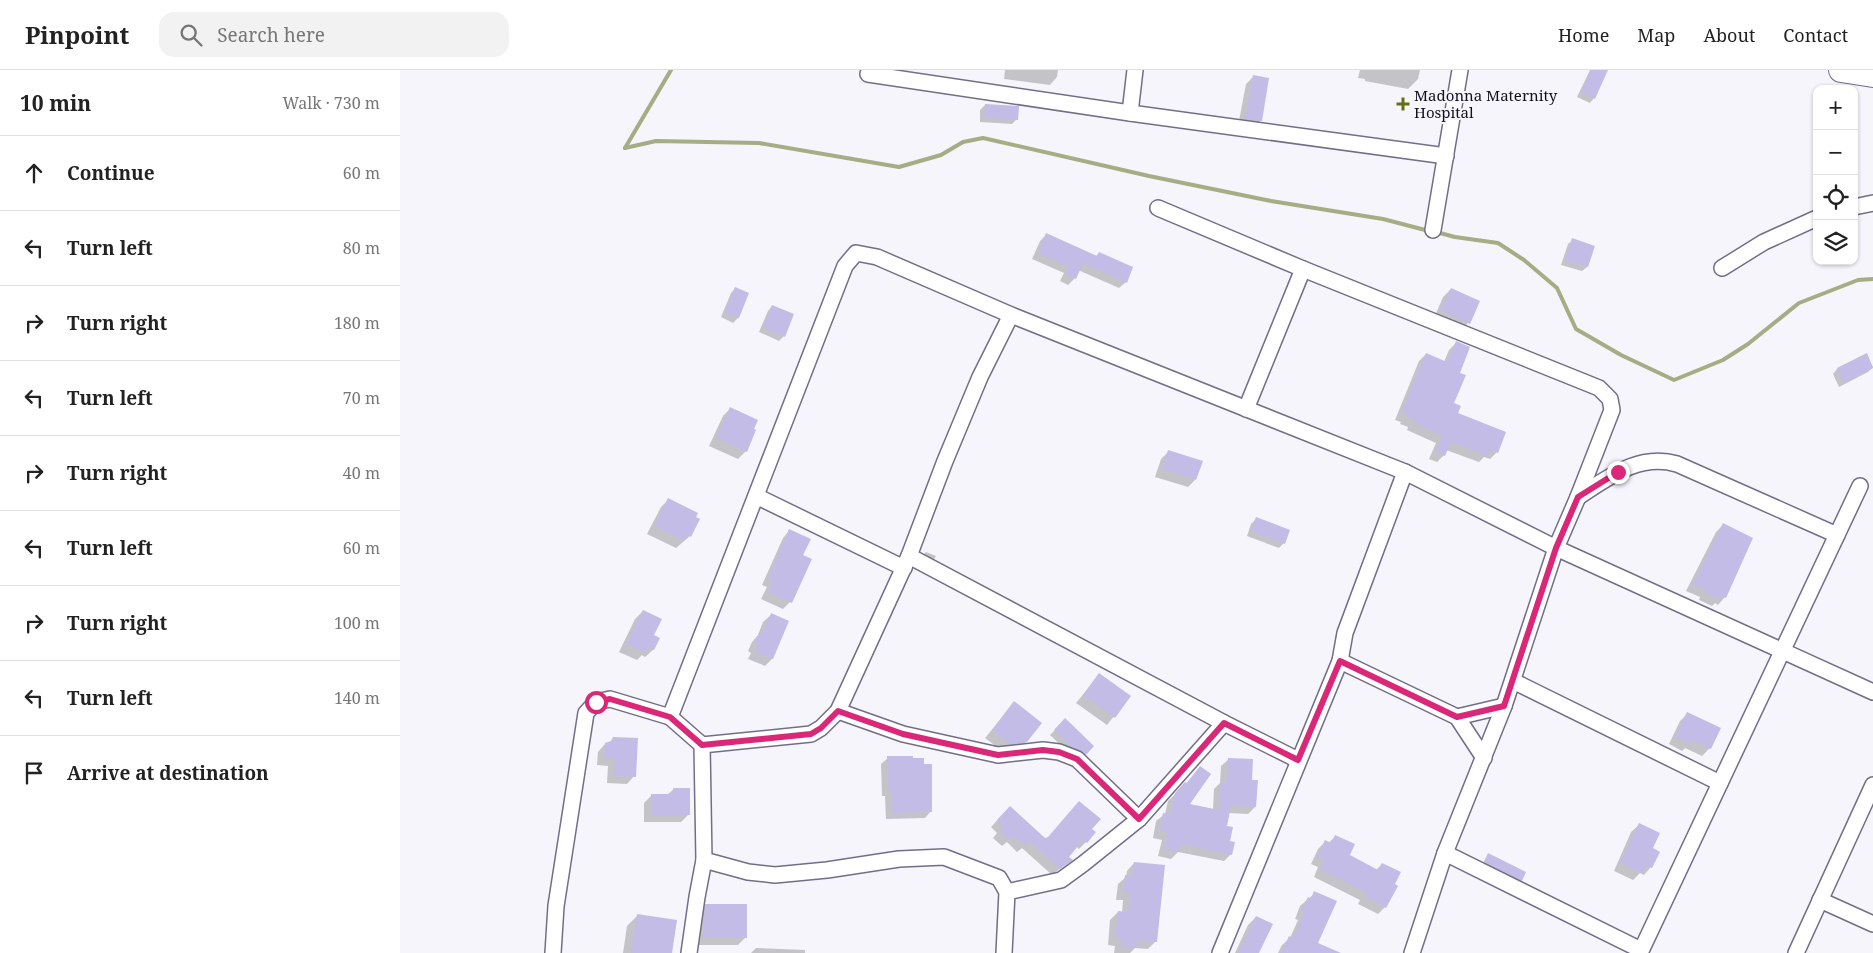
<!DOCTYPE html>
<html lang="en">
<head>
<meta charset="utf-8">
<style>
  :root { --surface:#fff; --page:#f2f2f2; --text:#222; --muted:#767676; --line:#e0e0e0 }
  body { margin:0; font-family:"Noto Serif",serif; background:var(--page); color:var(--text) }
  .controls { position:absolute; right:15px; top:15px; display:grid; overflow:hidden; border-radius:10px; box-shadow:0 1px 4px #0004 }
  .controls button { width:45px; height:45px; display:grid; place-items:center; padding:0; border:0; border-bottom:1px solid var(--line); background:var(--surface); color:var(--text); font:25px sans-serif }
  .stop { position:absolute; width:15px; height:15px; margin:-11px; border:4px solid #db2777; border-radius:50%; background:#fff }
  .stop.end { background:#db2777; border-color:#fff; box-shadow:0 1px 5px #0008 }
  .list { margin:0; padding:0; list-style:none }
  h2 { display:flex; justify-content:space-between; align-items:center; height:65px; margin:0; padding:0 20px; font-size:21px }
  h2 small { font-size:16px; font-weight:400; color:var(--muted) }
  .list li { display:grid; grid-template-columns:32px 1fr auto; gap:15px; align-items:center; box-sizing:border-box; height:75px; padding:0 20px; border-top:1px solid var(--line) }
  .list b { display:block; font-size:19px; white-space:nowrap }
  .list em { font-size:16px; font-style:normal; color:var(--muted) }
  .icon { flex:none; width:28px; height:28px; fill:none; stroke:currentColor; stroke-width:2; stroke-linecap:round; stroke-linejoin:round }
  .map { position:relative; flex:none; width:1473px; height:883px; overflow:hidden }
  header { display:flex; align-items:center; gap:30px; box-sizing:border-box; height:70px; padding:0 25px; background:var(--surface); border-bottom:1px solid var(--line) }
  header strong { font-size:24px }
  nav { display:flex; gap:28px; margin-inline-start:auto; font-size:18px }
  .search { width:350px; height:45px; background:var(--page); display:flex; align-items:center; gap:12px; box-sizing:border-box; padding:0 18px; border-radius:15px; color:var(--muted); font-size:19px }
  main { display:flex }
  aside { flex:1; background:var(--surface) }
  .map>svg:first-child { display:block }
  .shadow { fill:#0003 }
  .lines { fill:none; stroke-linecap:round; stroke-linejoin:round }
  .stream { stroke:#a4ad83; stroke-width:4 }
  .building { fill:#c2bce6 }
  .minor-casing { stroke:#726e87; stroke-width:18 }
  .primary-casing { stroke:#726e87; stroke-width:26 }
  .minor { stroke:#fff; stroke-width:15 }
  .primary { stroke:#fff; stroke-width:24 }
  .route { stroke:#db2777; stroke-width:6 }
  .poi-dot { fill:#636e17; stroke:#f6f5fb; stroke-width:2 }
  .labels { text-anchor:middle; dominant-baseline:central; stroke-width:4; stroke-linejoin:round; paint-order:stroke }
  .poi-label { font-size:15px; fill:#12111b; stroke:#f6f5fb; text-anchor:start }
</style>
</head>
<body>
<header>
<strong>Pinpoint</strong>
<div class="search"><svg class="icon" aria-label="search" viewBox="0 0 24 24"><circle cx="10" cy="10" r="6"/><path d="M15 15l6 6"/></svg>Search here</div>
<nav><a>Home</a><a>Map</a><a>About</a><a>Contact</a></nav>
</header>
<main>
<aside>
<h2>10 min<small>Walk · 730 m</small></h2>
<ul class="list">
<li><svg class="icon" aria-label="ahead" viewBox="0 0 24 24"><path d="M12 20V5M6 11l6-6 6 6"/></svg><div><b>Continue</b></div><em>60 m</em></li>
<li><svg class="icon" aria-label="left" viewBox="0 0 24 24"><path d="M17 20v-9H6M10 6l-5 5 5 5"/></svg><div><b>Turn left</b></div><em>80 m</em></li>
<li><svg class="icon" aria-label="right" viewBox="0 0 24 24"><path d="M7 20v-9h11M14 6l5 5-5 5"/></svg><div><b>Turn right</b></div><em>180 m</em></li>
<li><svg class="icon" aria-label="left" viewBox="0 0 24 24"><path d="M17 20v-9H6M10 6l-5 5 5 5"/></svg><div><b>Turn left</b></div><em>70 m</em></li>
<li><svg class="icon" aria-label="right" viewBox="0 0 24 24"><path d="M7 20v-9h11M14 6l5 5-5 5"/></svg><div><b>Turn right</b></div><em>40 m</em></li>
<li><svg class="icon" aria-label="left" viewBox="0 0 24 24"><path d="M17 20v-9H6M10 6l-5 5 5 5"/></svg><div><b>Turn left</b></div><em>60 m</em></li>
<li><svg class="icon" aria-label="right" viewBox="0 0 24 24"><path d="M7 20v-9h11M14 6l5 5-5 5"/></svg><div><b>Turn right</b></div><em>100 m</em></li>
<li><svg class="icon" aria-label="left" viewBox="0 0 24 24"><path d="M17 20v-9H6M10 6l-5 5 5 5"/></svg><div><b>Turn left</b></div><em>140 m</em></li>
<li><svg class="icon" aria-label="arrive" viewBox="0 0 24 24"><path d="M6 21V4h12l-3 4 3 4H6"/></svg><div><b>Arrive at destination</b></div></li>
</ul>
</aside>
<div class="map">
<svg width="1473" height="883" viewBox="0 0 1473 883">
  <rect width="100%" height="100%" fill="#f6f5fb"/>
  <g class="shadow">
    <polygon points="605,0 658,0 657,7 650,15 604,9"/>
    <polygon points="960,0 1020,0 1018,9 1008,19 965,11 965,9 958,8"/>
    <polygon points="1190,0 1204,0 1194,28 1190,33 1177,27"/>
    <polygon points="854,6 868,9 860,51 853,58 838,56 846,14"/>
    <polygon points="585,35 617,49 612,54 580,52 580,40"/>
    <polygon points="646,165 696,186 699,183 726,212 719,218 678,200 675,208 668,215 660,211 664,203 632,189 640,171"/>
    <polygon points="1173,170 1193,177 1187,197 1182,201 1161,195 1168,174"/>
    <polygon points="335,219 348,224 338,248 333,253 321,247 331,223"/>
    <polygon points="1051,219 1068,253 1061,260 1034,248 1043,227"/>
    <polygon points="372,236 384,266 379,271 359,262 368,241"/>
    <polygon points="1056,273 1058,303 1052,334 1057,344 1097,382 1090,389 1084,387 1079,392 1046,380 1044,385 1037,392 1029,389 1036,373 1007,360 1008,357 1000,354 1001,352 995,350 1019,291 1026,284 1044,292 1049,280"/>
    <polygon points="1466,284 1473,297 1468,302 1439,317 1433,304 1437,299"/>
    <polygon points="330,339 346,381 338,389 309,376 323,346"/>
    <polygon points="768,382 795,410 788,417 755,407 761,389"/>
    <polygon points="268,430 290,466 276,478 247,464 261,437"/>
    <polygon points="856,449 884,473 879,478 847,466 851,454"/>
    <polygon points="1323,455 1325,527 1318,535 1315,533 1312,536 1299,530 1300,527 1286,521 1316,462"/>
    <polygon points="390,460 402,486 390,532 383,539 361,529 367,517 362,515 383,468"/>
    <polygon points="526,482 536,486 533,491 523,485"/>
    <polygon points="243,541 252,566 258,568 253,580 245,587 242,585 237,590 219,582 235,549"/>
    <polygon points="371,545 388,551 372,589 365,596 348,589 351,583 348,581 352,572 358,565 363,552"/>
    <polygon points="699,605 729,627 707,655 676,633"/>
    <polygon points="614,633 626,672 618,679 602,681 585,668"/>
    <polygon points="1287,644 1310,678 1302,686 1285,678 1282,681 1269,674 1280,651"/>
    <polygon points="665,650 692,676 680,689 668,682 650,665"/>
    <polygon points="205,674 234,706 227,714 207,713 208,696 197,695 198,682"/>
    <polygon points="488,688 531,741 525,748 486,749 485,726 482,726 481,694"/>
    <polygon points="829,689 851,711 855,737 848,744 828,743 825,757 831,784 824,791 778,782 771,789 758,786 762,770 753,768 756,751 765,744 768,731 786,714 800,697 788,735 813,740 814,719 820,713 821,696"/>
    <polygon points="274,719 288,745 281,752 244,752 244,733 252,725 267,725"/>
    <polygon points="603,744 645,770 691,759 686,772 679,779 676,776 668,787 671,790 652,805 622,778 617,782 607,772 602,776 593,768 597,763 591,757"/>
    <polygon points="1239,755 1251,779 1251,797 1244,805 1240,803 1233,810 1214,801 1231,762"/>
    <polygon points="935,767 948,786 976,800 982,794 985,837 978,844 958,834 960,830 914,807 918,797 911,794 918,779 925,772 928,773"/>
    <polygon points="1089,785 1121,810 1116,815 1080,797"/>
    <polygon points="734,793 756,871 748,879 735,878 730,883 714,883 715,876 708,875 710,850 718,842 722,843 723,830 716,830 718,814 726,807 727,801"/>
    <polygon points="915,823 917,874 938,883 878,883 882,875 890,868 898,850 895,849 900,836"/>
    <polygon points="306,835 346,867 338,875 296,875 298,843"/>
    <polygon points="238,845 271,883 223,883 227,856"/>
    <polygon points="856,847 858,883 835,883 848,855"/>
    <polygon points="356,878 405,880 405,883 351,883"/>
  </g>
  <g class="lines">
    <g class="stream">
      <polyline points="225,78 256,71 359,73 499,97 541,85 563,72 583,68 749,106 871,131 983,149 1029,161"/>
      <polyline points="225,78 271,0"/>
      <polyline points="1036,162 1055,167 1098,173 1124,190 1157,218 1176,259 1221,285 1274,310 1323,290 1348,274 1399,233 1458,210 1473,209"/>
    </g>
  </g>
  <g class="building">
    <polygon points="1191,0 1208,0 1195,29 1181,22"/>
    <polygon points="853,5 869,8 862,51 845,49"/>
    <polygon points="585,34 619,36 618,50 584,48"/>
    <polygon points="646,163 697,186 699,182 733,197 727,213 683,193 676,209 666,205 669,197 638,183"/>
    <polygon points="1172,168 1195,176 1188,197 1165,190"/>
    <polygon points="335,217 349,223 339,248 324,242"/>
    <polygon points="1051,218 1080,231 1070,254 1040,240"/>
    <polygon points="372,235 394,244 385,267 363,257"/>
    <polygon points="1056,271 1070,277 1060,303 1066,305 1054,333 1061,336 1058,343 1106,362 1098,383 1090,380 1087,386 1051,372 1045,386 1036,382 1042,366 1014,353 1015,350 1007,347 1008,345 1002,342 1026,283 1047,292"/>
    <polygon points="1467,283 1473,298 1444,313 1437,298"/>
    <polygon points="330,337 358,350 354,359 356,360 347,382 316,368"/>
    <polygon points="768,380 803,391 796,410 762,399"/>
    <polygon points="268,428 298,443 296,447 300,449 291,467 288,465 284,471 254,456"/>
    <polygon points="856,447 890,460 885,474 851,461"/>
    <polygon points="1323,453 1353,468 1326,528 1322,526 1320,529 1305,523 1306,520 1293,514"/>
    <polygon points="389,459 411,469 403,485 412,489 392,533 368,522 373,510 368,508"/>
    <polygon points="243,540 262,549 254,565 260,568 254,580 248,577 245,583 226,574"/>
    <polygon points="371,543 389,551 373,589 355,582 358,575 354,574 359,563 362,564"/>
    <polygon points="699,603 731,626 715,648 683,625"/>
    <polygon points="614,631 642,653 627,672 610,674 592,660"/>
    <polygon points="1287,642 1321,658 1311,679 1293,670 1291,674 1275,667"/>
    <polygon points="665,648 694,676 686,685 673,677 654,660"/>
    <polygon points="213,667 238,668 236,707 214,706 215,689 204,688 205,673 211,671"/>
    <polygon points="487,686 513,686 513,688 524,688 524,694 532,694 532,742 492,743 491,719 488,719"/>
    <polygon points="828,688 853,689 852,710 858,710 856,737 831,736 827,756 833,757 830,771 835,772 832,785 781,774 779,782 764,779 768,763 759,761 763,743 770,744 775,723 785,712 787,713 800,696 811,704 790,734 819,740 821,711 826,715"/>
    <polygon points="273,718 290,718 290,745 251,745 251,724 273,724"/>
    <polygon points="679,731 701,749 692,759 696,762 687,773 683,770 669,787 673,790 660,799 629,771 625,776 614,766 610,770 599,761 603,756 597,750 610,736 645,768 648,767"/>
    <polygon points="1239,753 1260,763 1253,778 1260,782 1252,798 1246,795 1242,803 1220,793"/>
    <polygon points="935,765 955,774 950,785 978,800 982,793 1001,802 995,814 998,816 986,838 965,827 967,823 920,799 924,790 917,787 925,770 931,773"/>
    <polygon points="1088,783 1126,802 1122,811 1084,792"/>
    <polygon points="734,792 765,795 757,872 737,870 737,878 721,877 722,869 715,868 718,841 728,842 730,823 723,823 725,805 732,806"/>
    <polygon points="914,821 937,831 918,873 941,883 881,883 889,866 893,868 904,843 901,841 908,827 911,829"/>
    <polygon points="305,834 347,834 347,868 303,868"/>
    <polygon points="237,844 277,850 272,883 231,883"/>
    <polygon points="856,846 873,854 859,883 838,883"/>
  </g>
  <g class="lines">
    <g class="minor-casing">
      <g id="minor">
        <polyline points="468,4 730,43 1046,86"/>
        <polyline points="730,43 735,0"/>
        <polyline points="1454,137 1473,133"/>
        <polyline points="758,138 903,199 1199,318 1210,329 1212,340 1178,427 1156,478 1104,636 1045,783 1012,883"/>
        <polyline points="1033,160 1060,0"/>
        <polyline points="1322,198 1364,172 1417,148"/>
        <polyline points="846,339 903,199"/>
        <polyline points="356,426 504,498"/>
        <path d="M1178,427C1209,407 1239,383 1277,394L1437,465"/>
        <polyline points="509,486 824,653 898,690"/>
        <polyline points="940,591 1057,647 1084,688"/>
        <polyline points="1113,611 1320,713"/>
        <polyline points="438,641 503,664 598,685 643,680 659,682 677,689 739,749"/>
        <polyline points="270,647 445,196 456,183 477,187 611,245 1005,402 1156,478 1473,622"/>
        <polyline points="1057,647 1104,636"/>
        <polyline points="302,675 411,664 421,658 438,641 509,486 545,391 580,307 611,245"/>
        <polyline points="1045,783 1241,880"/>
        <polyline points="304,790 348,802 375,805 427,800 499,789 544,787 599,808 607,822 604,883"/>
        <polyline points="607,822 661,810 683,794 739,749 824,653"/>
        <polyline points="1420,830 1473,854"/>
        <polyline points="153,883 156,836 186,643 196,632 210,629 270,647 302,675 304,790 297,827 289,883"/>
        <polyline points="820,883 940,591 945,563 1005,402"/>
        <polyline points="1240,883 1460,416"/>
        <polyline points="1396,883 1473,715"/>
      </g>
    </g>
    <g class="primary-casing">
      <polyline id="primary" points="1441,0 1473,5"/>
    </g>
    <use href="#minor" class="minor"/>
    <use href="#primary" class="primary"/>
  </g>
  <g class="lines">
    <polyline class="route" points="196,632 210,629 270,647 302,675 411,664 421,658 438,641 503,664 598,685 643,680 659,682 677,689 739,749 824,653 898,690 940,591 1057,647 1104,636 1156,478 1178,427 1218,402"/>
  </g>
  <path class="poi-dot" d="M1000.5 26.5h5v5h5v5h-5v5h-5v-5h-5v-5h5z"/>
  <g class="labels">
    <g class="poi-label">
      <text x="1014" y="25">Madonna Maternity<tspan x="1014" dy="17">Hospital</tspan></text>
    </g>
  </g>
</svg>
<div class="controls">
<button>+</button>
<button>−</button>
<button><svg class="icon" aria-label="locate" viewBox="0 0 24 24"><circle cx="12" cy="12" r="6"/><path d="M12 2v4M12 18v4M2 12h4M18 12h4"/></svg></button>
<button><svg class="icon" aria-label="layers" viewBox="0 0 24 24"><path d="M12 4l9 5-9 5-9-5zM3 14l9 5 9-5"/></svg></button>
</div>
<div class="stop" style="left:196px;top:632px"></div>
<div class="stop end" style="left:1218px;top:402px"></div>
</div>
</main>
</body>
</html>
